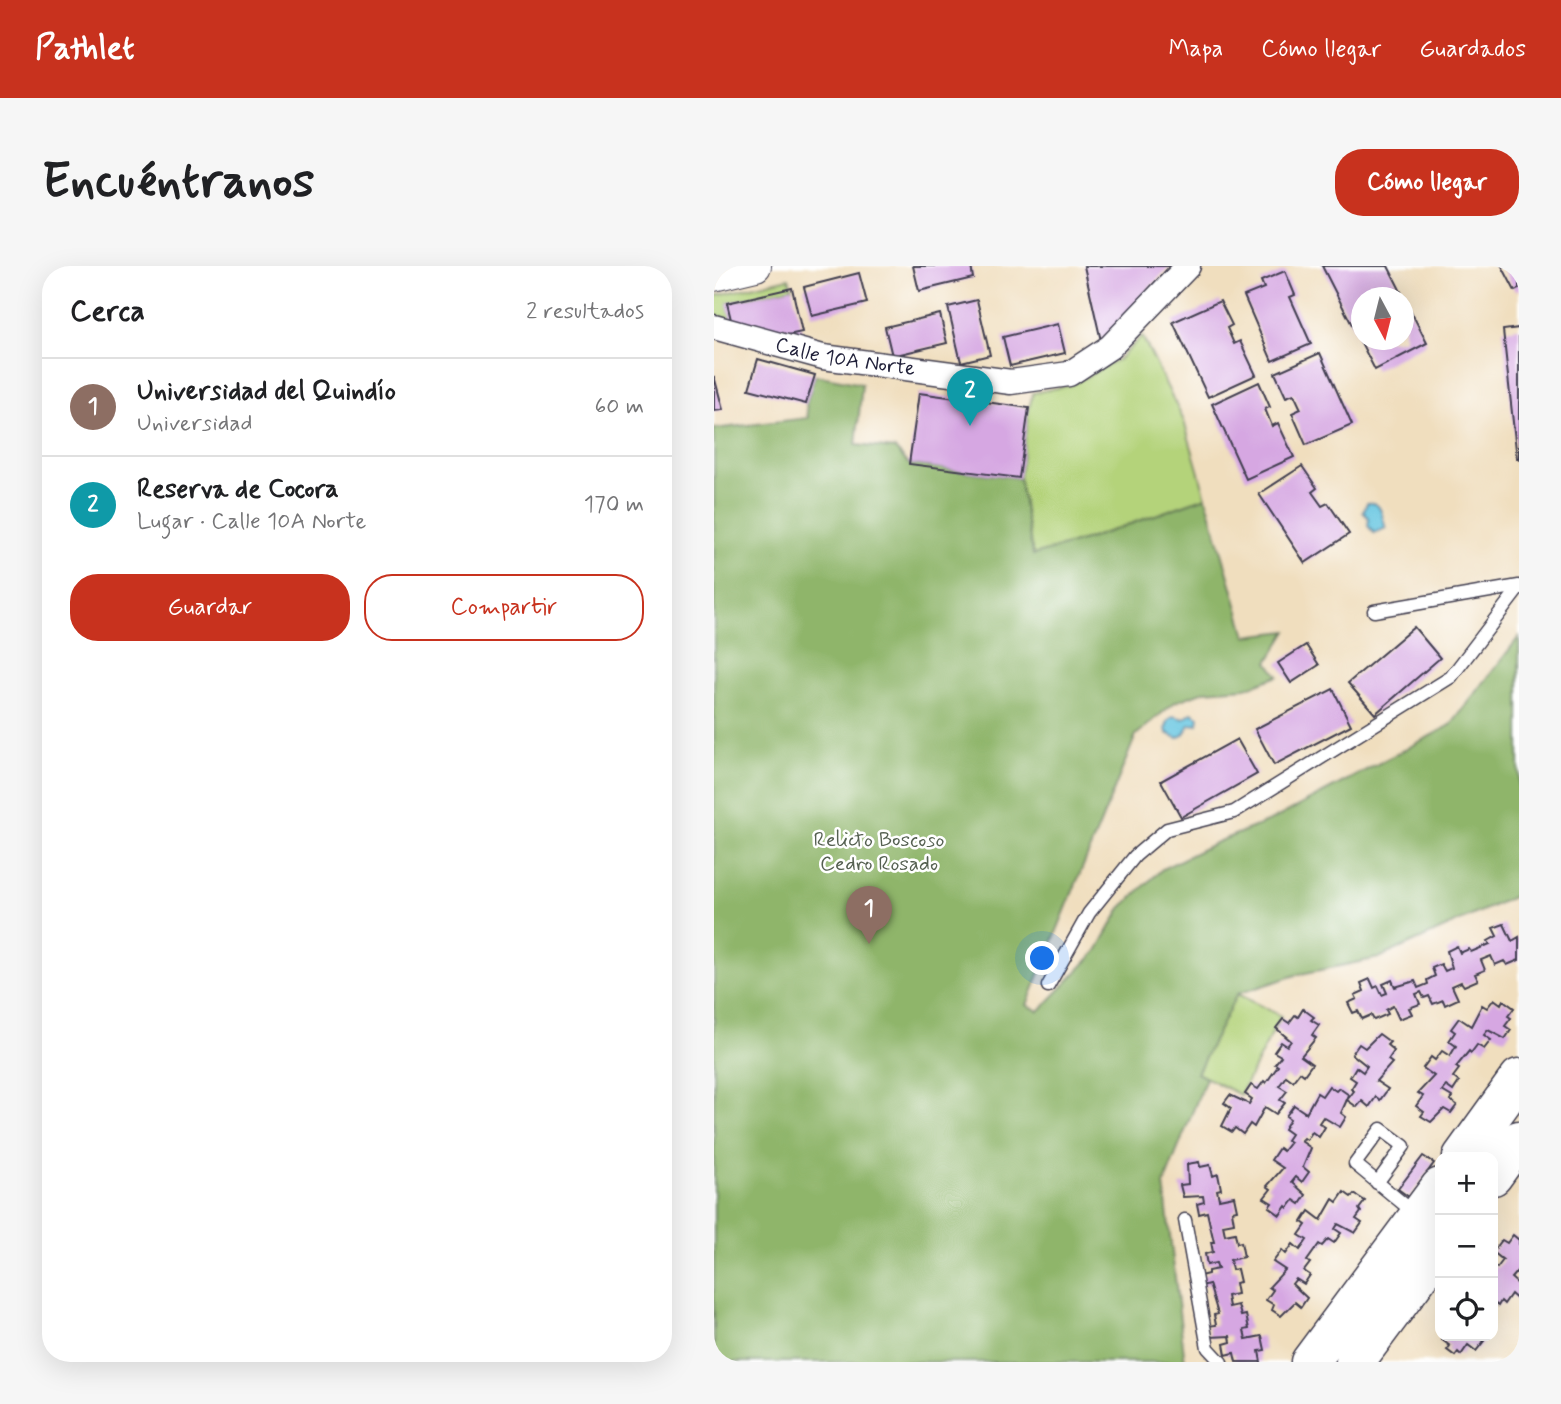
<!DOCTYPE html>
<html lang="es">
<head>
<meta charset="utf-8">
<style>
  :root { --surface:#fff; --page:#f6f6f6; --text:#202124; --muted:#757577; --line:#e0e0e0; --accent:#c8321e }
  body { margin:0; font-family:Mynerve,sans-serif; background:var(--page); color:var(--text) }
  .controls { position:absolute; right:21px; bottom:21px; display:grid; overflow:hidden; border-radius:14px; box-shadow:0 7px 28px #0002 }
  .controls button { width:63px; height:63px; display:grid; place-items:center; padding:0; border:0; border-bottom:2px solid var(--line); background:var(--surface); color:var(--text); font:35px sans-serif }
  .compass { position:absolute; left:637px; top:21px; width:63px; height:63px; border-radius:50%; background:var(--surface); box-shadow:0 7px 28px #0002; rotate:173deg }
  .you { position:absolute; left:329px; top:693px; width:24px; height:24px; margin:-18px; border:5px solid #fff; border-radius:50%; background:#1a73e8; box-shadow:0 0 0 10px #1a73e833 }
  .badge { display:grid; place-items:center; width:46px; height:46px; border-radius:50%; background:var(--accent); color:#fff; font-size:23px; font-weight:700 }
  .pin { position:absolute; translate:-50% -58px; filter:drop-shadow(0 2px 4px #0008) }
  .pin::after { content:''; position:absolute; top:37px; width:24px; height:21px; background:inherit; clip-path:polygon(0 0,100% 0,50% 100%) }
  .list { margin:0; padding:0; list-style:none }
  h2 { display:flex; justify-content:space-between; align-items:center; height:91px; margin:0; padding:0 28px; font-size:30px }
  h2 small { font-size:23px; font-weight:400; color:var(--muted) }
  .list li { display:grid; grid-template-columns:46px 1fr auto; gap:21px; align-items:center; box-sizing:border-box; height:98px; padding:0 28px; border-top:2px solid var(--line) }
  .list b { display:block; font-size:26px; white-space:nowrap }
  .list p { margin:0; font-size:23px; white-space:nowrap; color:var(--muted) }
  .list em { font-size:23px; font-style:normal; color:var(--muted) }
  .actions { display:flex; gap:14px; padding:21px 28px }
  .actions a { flex:1; padding:16px 0; border:2px solid var(--accent); border-radius:28px; text-align:center; font-size:24px; color:var(--accent) }
  .actions .main { background:var(--accent); color:#fff }
  .icon { flex:none; width:38px; height:38px; fill:none; stroke:currentColor; stroke-width:2; stroke-linecap:round; stroke-linejoin:round }
  .map { position:relative; flex:none; width:805px; height:1096px; overflow:hidden; border-radius:28px }
  header { display:flex; align-items:center; gap:42px; box-sizing:border-box; height:98px; padding:0 35px; background:var(--accent); color:#fff }
  header strong { font-size:33px }
  nav { display:flex; gap:38px; margin-inline-start:auto; font-size:24px }
  .intro { display:flex; align-items:center; justify-content:space-between; box-sizing:border-box; height:168px; padding:0 42px }
  h1 { margin:0; font-size:49px }
  .button { padding:18px 32px; border-radius:28px; background:var(--accent); color:#fff; font-size:24px; font-weight:700 }
  main { display:flex; gap:42px; padding:0 42px }
  aside { flex:1; background:var(--surface); border-radius:28px; box-shadow:0 7px 28px #0002 }
  .map>svg:first-child { display:block }
  .green { fill:#b4d37a; stroke:#6b7a5a; stroke-width:2 }
  .forest { fill:#8fb56a; stroke:#586c52; stroke-width:2 }
  .water { fill:#62c4e0; stroke:#42738e; stroke-width:2 }
  .building { fill:#d6a7e2; fill-rule:evenodd }
  .lines { fill:none; stroke-linecap:round; stroke-linejoin:round }
  .service-casing { stroke:#413e4f; stroke-width:15 }
  .minor-casing { stroke:#413e4f; stroke-width:27 }
  .tertiary-casing { stroke:#413e4f; stroke-width:32 }
  .primary-casing { stroke:#413e4f; stroke-width:41 }
  .service { stroke:#fff; stroke-width:12 }
  .minor { stroke:#fff; stroke-width:24 }
  .tertiary { stroke:#fff; stroke-width:30 }
  .primary { stroke:#fff; stroke-width:38 }
  .labels { text-anchor:middle; dominant-baseline:central; stroke-width:5; stroke-linejoin:round; paint-order:stroke }
  .street-label { font-size:21px; fill:#22223b; stroke:#fff }
  .park-label { font-size:21px; fill:#556051; stroke:#fff }
</style>
</head>
<body>
<header>
<strong>Pathlet</strong>
<nav><a>Mapa</a><a>Cómo llegar</a><a>Guardados</a></nav>
</header>
<div class="intro"><h1>Encuéntranos</h1><a class="button">Cómo llegar</a></div>
<main>
<aside>
<h2>Cerca<small>2 resultados</small></h2>
<ul class="list">
<li><span class="badge" style="background:#8d6e63">1</span><div><b>Universidad del Quindío</b><p>Universidad</p></div><em>60 m</em></li>
<li><span class="badge" style="background:#0f9aa8">2</span><div><b>Reserva de Cocora</b><p>Lugar · Calle 10A Norte</p></div><em>170 m</em></li>
</ul>
<div class="actions"><a class="main">Guardar</a><a>Compartir</a></div>
</aside>
<div class="map">
<svg width="805" height="1096" viewBox="0 0 805 1096">
  <rect width="100%" height="100%" fill="#fff"/>
  <filter id="ink" filterUnits="userSpaceOnUse"><feTurbulence type="fractalNoise" baseFrequency=".0143" numOctaves="2"/><feDisplacementMap in="SourceGraphic" scale="14" xChannelSelector="R" yChannelSelector="G"/><feConvolveMatrix kernelMatrix="1 2 1 2 8 2 1 2 1" color-interpolation-filters="sRGB"/></filter>
  <filter id="wash" filterUnits="userSpaceOnUse"><feTurbulence type="fractalNoise" baseFrequency=".00686" numOctaves="4" result="noise"/><feDisplacementMap in="SourceGraphic" scale="28" xChannelSelector="R" yChannelSelector="G"/><feGaussianBlur stdDeviation="1.57" result="paint"/><feColorMatrix in="noise" values="0 0 0 0 0 0 0 0 0 0 0 0 0 0 0 0 0 1.4 0 .05"/><feComposite in="paint" operator="in"/></filter>
  <g filter="url(#wash)">
    <rect width="100%" height="100%" fill="#f0debe"/>
    <g class="green">
      <polygon points="75,12 78,22 14,37 17,53 0,49 0,30"/>
      <polygon points="428,70 470,155 492,231 371,274 319,290 305,212 315,142 319,127 357,119 405,93"/>
      <polygon points="523,728 567,750 526,829 483,807"/>
    </g>
    <polygon class="forest" points="101,109 148,118 142,179 181,183 195,198 305,212 319,289 371,274 492,231 532,370 573,365 554,396 564,410 532,422 490,425 461,436 422,469 313,739 325,745 383,685 407,642 448,603 503,576 558,554 737,459 805,371 805,628 665,692 582,709 523,728 483,807 492,812 450,918 471,1096 0,1096 0,163 94,152 92,138"/>
    <g class="water">
      <path d="M653,237C669,235 667,250 672,262L660,267L654,260L655,252L649,246Z"/>
      <path d="M478,447L485,451L484,458L475,459L470,468L464,472L453,467C451,459 453,454 460,450L470,453Z"/>
    </g>
    <g id="blocks">
      <g class="building">
        <polygon points="199,0 257,0 259,12 205,25"/>
        <polygon points="370,0 456,0 387,75"/>
        <path d="M608,0H674L713,77L661,104ZM648,32H690V74H648Z"/>
        <polygon points="788,0 805,0 805,23 801,25"/>
        <polygon points="571,5 581,29 576,31 597,78 558,95 530,30 550,22 547,15"/>
        <polygon points="145,7 153,37 98,50 90,21"/>
        <polygon points="78,22 88,66 74,69 18,58 13,37"/>
        <polygon points="263,34 276,89 247,96 234,41"/>
        <polygon points="506,35 518,59 513,62 520,78 526,75 542,109 494,131 459,56"/>
        <polygon points="226,48 233,77 178,90 171,61"/>
        <polygon points="344,58 351,87 296,100 289,71"/>
        <polygon points="805,62 805,193 803,193 789,64"/>
        <polygon points="606,87 638,159 592,179 578,147 587,143 580,128 572,131 561,107"/>
        <polygon points="44,93 101,109 92,138 35,123"/>
        <polygon points="0,110 9,144 0,145"/>
        <polygon points="545,116 556,141 551,143 558,160 564,157 580,191 532,213 498,138"/>
        <polygon points="205,127 315,142 305,212 195,198"/>
        <polygon points="588,200 603,222 598,226 608,240 614,237 635,268 591,297 545,228"/>
        <polygon points="700,361 726,392 661,448 634,417"/>
        <polygon points="592,379 605,399 577,417 564,397"/>
        <polygon points="619,423 637,459 560,499 541,463"/>
        <polygon points="523,473 543,508 467,551 447,515"/>
        <polygon points="790,658 798,675 805,671 805,694 793,699 790,695 781,699 777,690 767,694 771,704 761,708 764,714 750,720 747,716 738,720 744,733 731,739 729,734 719,738 715,730 710,732 707,726 702,728 706,738 695,742 698,748 685,753 679,740 672,744 674,748 660,754 657,749 648,753 644,745 639,747 634,737 643,733 641,729 650,725 647,717 656,713 660,722 664,720 668,729 673,727 669,718 678,714 681,721 701,715 704,722 714,718 713,714 721,710 718,702 727,698 731,705 738,702 733,685 743,680 746,687 755,683 757,686 776,678 774,675 783,670 779,662"/>
        <polygon points="780,733 787,738 789,734 800,742 794,750 797,752 791,760 797,764 791,773 774,764 770,769 777,774 770,783 763,779 757,787 755,785 742,801 745,803 739,811 745,816 739,825 732,820 728,825 738,831 736,834 743,839 737,847 730,843 717,856 707,850 710,846 702,840 709,830 704,827 720,810 709,802 717,791 721,794 728,785 736,790 742,780 735,775 741,766 737,763 745,752 757,760 768,739 773,742"/>
        <polygon points="589,743 600,751 597,754 605,759 598,769 602,772 587,790 598,798 590,809 586,806 579,815 572,810 568,816 565,820 573,825 566,834 571,837 562,848 551,841 540,861 536,858 529,868 521,862 518,866 508,860 517,842 510,837 516,829 535,838 538,833 531,828 537,819 544,823 550,815 552,817 564,800 561,798 567,790 560,786 567,776 573,780 577,775 562,762 569,753 575,757 581,749 584,751"/>
        <polygon points="665,768 676,776 673,779 680,785 674,794 678,797 662,815 674,823 666,834 662,831 655,841 648,835 643,841 633,834 640,825 637,823 642,815 636,811 642,801 649,806 653,800 638,788 645,778 651,782"/>
        <polygon points="615,820 622,825 625,822 635,829 627,847 632,851 626,861 609,851 605,857 611,861 605,871 598,866 593,874 590,872 587,875 597,882 589,901 595,906 588,916 582,911 578,916 592,929 586,938 580,934 574,942 572,940 566,949 555,941 558,937 550,932 557,923 553,920 569,902 557,894 565,882 569,885 576,876 573,874 577,868 570,863 576,853 572,850 580,839 592,847 603,827 608,830"/>
        <polygon points="709,890 720,897 695,931 684,923"/>
        <polygon points="485,896 486,901 496,899 499,910 504,908 507,923 503,924 505,933 520,930 523,944 518,945 520,957 509,959 511,969 521,967 523,977 527,976 530,991 516,994 518,1004 523,1003 526,1016 521,1017 523,1028 513,1030 515,1041 524,1039 527,1050 532,1049 535,1063 530,1064 532,1073 548,1070 551,1084 545,1085 547,1096 522,1096 520,1087 512,1089 510,1078 517,1076 516,1070 496,1071 494,1060 502,1059 500,1049 504,1048 495,1018 487,1020 486,1010 494,1008 494,1005 504,1003 502,997 493,999 491,988 499,986 497,976 500,976 493,946 485,948 483,938 490,936 489,930 469,931 466,919 474,918 473,898"/>
        <polygon points="630,926 637,931 640,928 651,935 645,943 647,946 642,953 648,957 641,967 624,958 621,963 627,967 620,977 614,973 608,980 605,978 593,995 596,997 590,1005 596,1009 590,1018 582,1013 578,1018 593,1032 587,1041 581,1036 567,1050 558,1044 560,1039 552,1034 559,1024 555,1021 571,1004 559,996 568,984 572,988 579,978 586,984 589,980 593,974 585,969 592,959 588,956 595,945 607,954 619,933 623,936"/>
        <polygon points="799,969 805,974 805,1006 803,1005 797,1012 805,1019 805,1035 797,1028 790,1038 787,1035 784,1040 779,1036 779,1002 780,1000 783,1002 789,994 779,986 788,974 793,977"/>
        <polygon points="732,1070 763,1070 770,1075 762,1085 754,1079 747,1089 744,1086 741,1090 733,1084 736,1080 728,1074"/>
      </g>
    </g>
  </g>
  <g filter="url(#ink)">
    <use href="#blocks" fill-opacity="0" stroke="#413e4f" stroke-width="2"/>
    <g class="lines">
      <g class="service-casing">
        <g id="service">
          <polyline points="660,345 805,320"/>
          <polyline points="334,720 375,647 421,590 453,563 520,546 737,411 805,322"/>
          <polyline points="663,917 690,880 667,863 641,898 726,968"/>
          <polyline points="471,954 494,1082 507,1096"/>
        </g>
      </g>
      <g class="minor-casing">
        <g id="minor">
          <path id="s1" d="M0,61L109,91L297,116L355,108L396,81L474,0"/>
        </g>
      </g>
      <g class="tertiary-casing">
        <polyline id="tertiary" points="0,10 42,0"/>
      </g>
      <g class="primary-casing">
        <g id="primary">
          <polyline points="748,891 805,812"/>
          <polyline points="779,910 805,874"/>
          <polyline points="596,1096 726,921"/>
          <polyline points="641,1096 726,982"/>
        </g>
      </g>
      <use href="#service" class="service"/>
      <use href="#minor" class="minor"/>
      <use href="#tertiary" class="tertiary"/>
      <use href="#primary" class="primary"/>
    </g>
  </g>
  <g class="labels">
    <g class="street-label">
      <text stroke="none"><textPath href="#s1" startOffset="135">Calle 10A Norte</textPath></text>
    </g>
    <g class="park-label">
      <text x="165" y="574">Relicto Boscoso<tspan x="165" dy="24">Cedro Rosado</tspan></text>
    </g>
  </g>
</svg>
<div class="controls">
<button>+</button>
<button>−</button>
<button><svg class="icon" aria-label="locate" viewBox="0 0 24 24"><circle cx="12" cy="12" r="6"/><path d="M12 2v4M12 18v4M2 12h4M18 12h4"/></svg></button>
</div>
<svg class="compass" viewBox="-18 -18 36 36"><path d="M0-13l5 13h-10z" fill="#e53935"/><path d="M0 13l5-13h-10z" fill="#757577"/></svg>
<div class="you"></div>
<div class="pin badge" style="left:155px;top:678px;background:#8d6e63">1</div>
<div class="pin badge" style="left:256px;top:160px;background:#0f9aa8">2</div>
</div>
</main>
</body>
</html>
